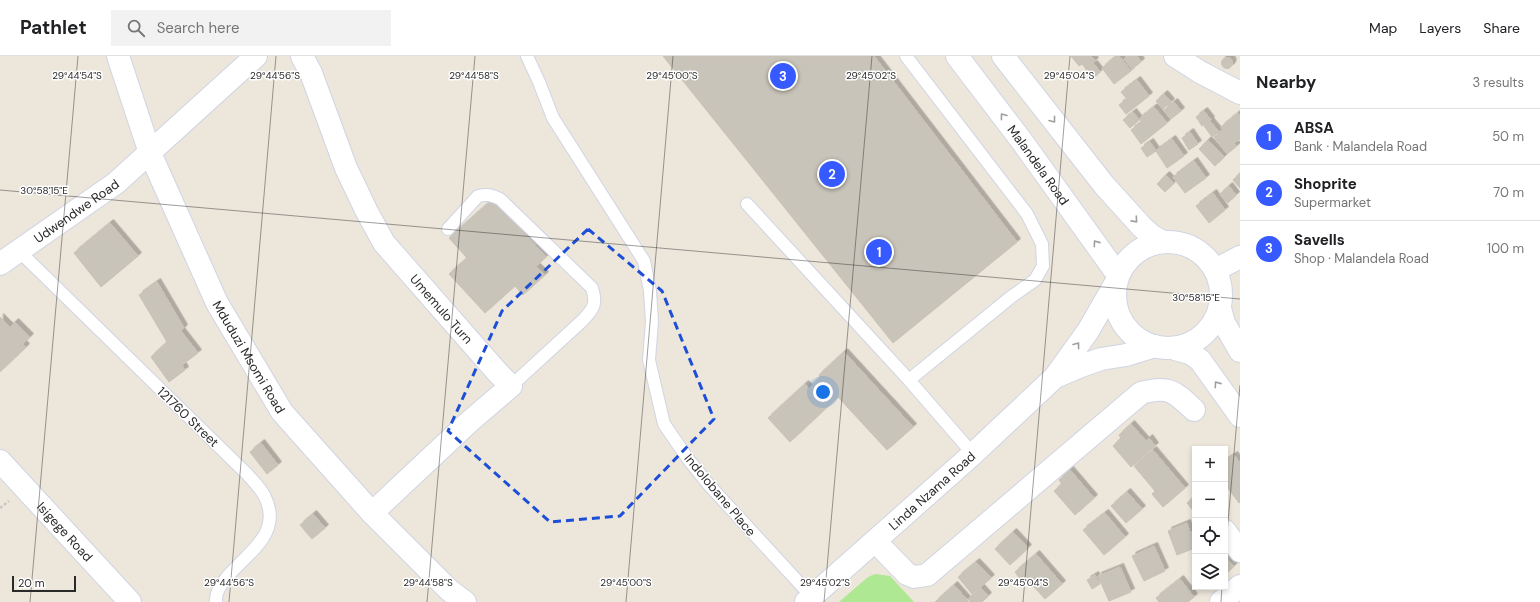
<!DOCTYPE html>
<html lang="en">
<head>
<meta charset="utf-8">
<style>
  :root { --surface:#fff; --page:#f2f2f2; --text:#202124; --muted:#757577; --line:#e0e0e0; --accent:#365aff }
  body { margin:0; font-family:"DM Sans",sans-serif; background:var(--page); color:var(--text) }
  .controls { position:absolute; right:12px; bottom:12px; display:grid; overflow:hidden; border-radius:0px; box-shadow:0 2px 6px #0003 }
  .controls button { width:36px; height:36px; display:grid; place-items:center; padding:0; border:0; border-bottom:1px solid var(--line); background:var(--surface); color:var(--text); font:20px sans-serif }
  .scale { position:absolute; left:12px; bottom:10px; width:64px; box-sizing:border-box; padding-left:4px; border:2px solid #2a2a2a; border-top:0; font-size:11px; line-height:14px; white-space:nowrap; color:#2a2a2a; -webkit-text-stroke:3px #fff; paint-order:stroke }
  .you { position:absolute; left:823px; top:336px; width:14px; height:14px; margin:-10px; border:3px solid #fff; border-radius:50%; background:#1a73e8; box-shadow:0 0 0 6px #1a73e833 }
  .badge { display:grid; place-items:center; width:26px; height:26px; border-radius:50%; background:var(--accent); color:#fff; font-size:13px; font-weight:700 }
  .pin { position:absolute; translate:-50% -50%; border:2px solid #fff; box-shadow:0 1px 4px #0006 }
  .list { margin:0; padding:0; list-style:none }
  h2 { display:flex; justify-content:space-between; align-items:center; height:52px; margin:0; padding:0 16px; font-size:17px }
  h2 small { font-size:13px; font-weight:400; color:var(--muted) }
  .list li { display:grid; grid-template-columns:26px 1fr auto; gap:12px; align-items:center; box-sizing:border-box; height:56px; padding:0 16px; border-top:1px solid var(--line) }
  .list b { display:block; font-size:15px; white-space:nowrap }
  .list p { margin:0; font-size:13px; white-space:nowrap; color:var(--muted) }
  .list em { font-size:13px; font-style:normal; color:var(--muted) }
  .icon { flex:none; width:22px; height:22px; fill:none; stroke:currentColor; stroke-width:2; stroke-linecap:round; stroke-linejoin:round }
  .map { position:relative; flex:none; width:1240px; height:546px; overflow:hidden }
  header { display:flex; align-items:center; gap:24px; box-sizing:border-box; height:56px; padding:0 20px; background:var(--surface); border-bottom:1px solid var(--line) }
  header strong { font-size:19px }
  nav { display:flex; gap:22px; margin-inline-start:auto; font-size:14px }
  .search { width:280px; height:36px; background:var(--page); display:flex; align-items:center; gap:10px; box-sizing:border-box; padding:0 14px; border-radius:0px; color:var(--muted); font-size:15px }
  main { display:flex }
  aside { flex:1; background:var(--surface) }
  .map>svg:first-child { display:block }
  .green { fill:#afe893 }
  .building { fill:#c8c4ba; stroke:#c9c2b4; filter:url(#shadow) }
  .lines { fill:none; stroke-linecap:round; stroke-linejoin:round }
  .service-casing { stroke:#d0d4e4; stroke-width:14 }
  .minor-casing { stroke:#d0d4e4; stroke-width:24 }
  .tertiary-casing { stroke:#d0d4e4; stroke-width:24 }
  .secondary-casing { stroke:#d0d4e4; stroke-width:24 }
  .path { stroke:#c8c8c8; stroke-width:2.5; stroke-dasharray:3 2; stroke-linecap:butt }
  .service { stroke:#fff; stroke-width:12 }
  .minor { stroke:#fff; stroke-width:22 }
  .tertiary { stroke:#fff; stroke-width:22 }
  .secondary { stroke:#fff; stroke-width:22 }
  .oneway { stroke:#9f9f9f }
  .marked { fill:none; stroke:#1d4ed8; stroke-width:3; stroke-dasharray:8 5; stroke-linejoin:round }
  .ticks { fill:none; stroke:#2a2a2a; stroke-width:1; stroke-opacity:0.45 }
  .labels { text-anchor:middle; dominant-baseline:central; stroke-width:3; stroke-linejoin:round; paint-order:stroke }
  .street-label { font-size:13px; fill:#2a2a2a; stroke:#fff }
  .ticks-label { font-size:10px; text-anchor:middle; fill:#2a2a2a; stroke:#fff; stroke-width:3; stroke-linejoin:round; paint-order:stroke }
</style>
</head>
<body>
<header>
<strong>Pathlet</strong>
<div class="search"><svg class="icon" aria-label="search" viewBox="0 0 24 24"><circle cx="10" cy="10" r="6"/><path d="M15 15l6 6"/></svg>Search here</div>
<nav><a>Map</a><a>Layers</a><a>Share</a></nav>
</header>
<main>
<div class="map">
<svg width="1240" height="546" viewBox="0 0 1240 546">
  <defs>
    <filter id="shadow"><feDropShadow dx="3.5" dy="-3.5" stdDeviation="0" flood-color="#0004"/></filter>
  </defs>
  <rect width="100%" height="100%" fill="#ede6db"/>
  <polygon class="green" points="875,518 890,520 914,546 839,546 868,521"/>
  <g class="building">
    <polygon points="663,0 874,0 1017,186 893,287"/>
    <polygon points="1071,0 1091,0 1095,5 1086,13 1082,8 1079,10"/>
    <polygon points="1116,0 1119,0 1131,15 1114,28 1102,12"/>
    <polygon points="1128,0 1137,0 1141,6 1132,13 1124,3"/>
    <circle cx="1227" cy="7" r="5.5"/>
    <polygon points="1094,8 1100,16 1091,24 1084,15"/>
    <polygon points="1137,24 1149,40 1126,58 1119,49 1127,43 1121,36"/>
    <polygon points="1164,38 1171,46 1163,53 1156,45"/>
    <polygon points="1174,46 1181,55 1171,63 1164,54"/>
    <polygon points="1154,51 1167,67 1141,88 1131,74 1142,66 1139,63"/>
    <polygon points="1204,55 1211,64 1202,70 1196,61"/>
    <polygon points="1133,56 1139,64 1130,72 1123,64"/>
    <polygon points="1238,57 1240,59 1240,83 1234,87 1237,90 1227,98 1214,81 1223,74 1221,71"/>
    <polygon points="1210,65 1219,76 1212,81 1204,70"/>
    <polygon points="1190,76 1198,88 1189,94 1182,82"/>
    <polygon points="1172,83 1184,100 1167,112 1156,95"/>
    <polygon points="1208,84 1224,101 1215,110 1199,93"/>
    <polygon points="1150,86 1156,95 1147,101 1141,92"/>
    <polygon points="1194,105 1206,122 1185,137 1173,121"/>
    <polygon points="1240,117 1240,132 1233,124"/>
    <polygon points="1166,119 1174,127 1165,136 1157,128"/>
    <polygon points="1229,130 1236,139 1228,147 1220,138"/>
    <polygon points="1213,137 1225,154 1209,167 1196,150"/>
    <polygon points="493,143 546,201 536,210 545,219 523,239 515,230 485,257 449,218 467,202 449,182"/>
    <polygon points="110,167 138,200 101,231 74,197"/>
    <polygon points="157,226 184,272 181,275 198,297 182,309 185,314 169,326 151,301 167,286 139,239"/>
    <polygon points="0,261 10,271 15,266 30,281 23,288 26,291 0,316"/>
    <polygon points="844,296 913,371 887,394 838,341 790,386 768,362 805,328 809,332 820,321 819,319"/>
    <polygon points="1131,368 1146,385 1149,382 1155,390 1131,411 1113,390 1121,382 1119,379"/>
    <polygon points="261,387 278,409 267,418 250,396"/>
    <polygon points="1153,394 1185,432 1163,451 1152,438 1155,435 1134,410"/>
    <polygon points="1234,399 1240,407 1240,446 1239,447 1225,428 1225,405"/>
    <polygon points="1070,414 1094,442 1075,459 1054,435 1062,428 1059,424"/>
    <polygon points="1127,436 1142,453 1126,467 1111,450"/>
    <polygon points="1195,440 1195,457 1187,447"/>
    <polygon points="1105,457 1125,481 1104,499 1083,474"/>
    <polygon points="313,458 325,472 312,483 300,469"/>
    <polygon points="1187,467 1190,476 1193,475 1195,480 1195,492 1177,499 1168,475"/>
    <polygon points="1013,476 1028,492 1010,509 995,493"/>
    <polygon points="1154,490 1165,515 1144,525 1132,500"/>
    <polygon points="1036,498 1062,528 1045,543 1024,520 1020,523 1015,516"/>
    <polygon points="1225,501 1234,510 1227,517 1225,515"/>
    <polygon points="976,506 991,522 972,538 958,521"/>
    <polygon points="1120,511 1131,536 1109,545 1098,520"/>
    <polygon points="1095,519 1100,528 1092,533 1087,524"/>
    <polygon points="1180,523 1194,541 1188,546 1159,546 1156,542"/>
    <polygon points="954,529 969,546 935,546"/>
    <polygon points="981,532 988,540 982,546 971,546 968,543"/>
  </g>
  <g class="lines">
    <g class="service-casing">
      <g id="service">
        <polyline points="527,0 539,26 553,62 644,205 650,235 652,266 649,304 664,368 688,403 709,429 812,541"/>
        <polyline points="906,0 1027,158 1042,188 1043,210 1035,224 1011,241 909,324 973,398"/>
        <polyline points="747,148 909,324"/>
        <path d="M448,173L478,140C487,138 492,139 500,143L592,232C597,248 594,252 583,264L511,330"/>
        <path d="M19,195L248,419C253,425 260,432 264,439C284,477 248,496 227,521C221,528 215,537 216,546"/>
      </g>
    </g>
    <g class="minor-casing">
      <g id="minor">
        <path id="s1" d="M302,0L311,17L346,112L367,156L384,187L498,317L511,330L469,366L372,457"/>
        <polyline points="1175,0 1200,16 1240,37"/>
        <path id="s2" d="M0,208L116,127L256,0"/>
        <polyline points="1215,214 1240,201"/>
        <path id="s3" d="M0,405L130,546"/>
        <polyline points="1225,475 1240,495"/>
        <path d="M875,485L907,518L914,521L927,519L1141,337C1169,329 1175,336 1194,354"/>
        <polyline points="1221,546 1240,530"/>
      </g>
    </g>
    <g class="tertiary-casing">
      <g id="tertiary">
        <path id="s4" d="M118,0L150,97L217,247L282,356L372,457L449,534L465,546"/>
        <polyline points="1055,321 1081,310 1101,303 1126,299 1155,290"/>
        <path id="s5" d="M806,546L973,398L1055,321L1088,275L1115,228"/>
      </g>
    </g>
    <g class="secondary-casing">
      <g id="secondary">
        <path id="s6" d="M957,0L1021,84L1118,219"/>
        <polyline points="1003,0 1104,129 1142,171 1152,180 1163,186"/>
        <circle cx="1168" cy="239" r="53"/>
        <polyline points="1220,252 1224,267 1240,295"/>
        <polyline points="1175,293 1190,297 1200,304 1240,360"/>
      </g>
    </g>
    <polyline class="path" points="0,452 9,445"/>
    <use href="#service" class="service"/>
    <use href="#minor" class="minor"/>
    <use href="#tertiary" class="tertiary"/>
    <use href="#secondary" class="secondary"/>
  </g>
  <defs><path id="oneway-chevron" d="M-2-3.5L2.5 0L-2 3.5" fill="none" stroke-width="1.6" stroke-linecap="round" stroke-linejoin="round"/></defs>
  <g class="oneway">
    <use href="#oneway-chevron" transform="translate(1003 60) rotate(-127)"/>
    <use href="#oneway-chevron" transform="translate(1053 64) rotate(52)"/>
    <use href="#oneway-chevron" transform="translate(1135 164) rotate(48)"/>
    <use href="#oneway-chevron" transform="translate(1096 187) rotate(-125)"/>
    <use href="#oneway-chevron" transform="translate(1077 289) rotate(-53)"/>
    <use href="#oneway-chevron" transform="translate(1217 328) rotate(-125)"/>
  </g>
  <path class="marked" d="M588,173L662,235L714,363L620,460L550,466L448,375L502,255Z"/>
  <path class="ticks" d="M0,134L1240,243M1225,500L1240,329M30,546L78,0M229,546L276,0M427,546L475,0M626,546L673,0M824,546L872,0M1023,546L1070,0M1221,546L1222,531"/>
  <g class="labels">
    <g class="street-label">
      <text stroke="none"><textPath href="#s6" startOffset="136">Malandela Road</textPath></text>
      <text stroke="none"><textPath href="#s2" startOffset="93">Udwendwe Road</textPath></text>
      <text stroke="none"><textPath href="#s1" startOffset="292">Umemulo Turn</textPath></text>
      <text stroke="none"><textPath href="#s4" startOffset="329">Mduduzi Msomi Road</textPath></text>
      <text transform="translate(188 361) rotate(44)">121760 Street</text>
      <text stroke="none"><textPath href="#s5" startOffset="168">Linda Nzama Road</textPath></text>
      <text transform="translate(720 439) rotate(50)">Indolobane Place</text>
      <text stroke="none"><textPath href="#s3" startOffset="96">Isigege Road</textPath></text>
    </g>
  </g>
  <g class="ticks-label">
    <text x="77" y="23">29°44'54"S</text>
    <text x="275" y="23">29°44'56"S</text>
    <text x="474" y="23">29°44'58"S</text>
    <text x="672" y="23">29°45'00"S</text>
    <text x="871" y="23">29°45'02"S</text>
    <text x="1069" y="23">29°45'04"S</text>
    <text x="44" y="138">30°58'15"E</text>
    <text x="1196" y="245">30°58'15"E</text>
    <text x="229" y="530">29°44'56"S</text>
    <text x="428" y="530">29°44'58"S</text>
    <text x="626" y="530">29°45'00"S</text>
    <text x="825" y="530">29°45'02"S</text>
    <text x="1023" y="530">29°45'04"S</text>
  </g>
</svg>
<div class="controls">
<button>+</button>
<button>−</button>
<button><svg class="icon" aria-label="locate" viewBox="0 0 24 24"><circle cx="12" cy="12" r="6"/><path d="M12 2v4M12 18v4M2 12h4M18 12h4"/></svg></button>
<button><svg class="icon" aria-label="layers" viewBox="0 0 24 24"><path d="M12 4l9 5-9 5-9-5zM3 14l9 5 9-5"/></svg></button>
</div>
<div class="scale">20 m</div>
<div class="you"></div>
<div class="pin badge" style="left:879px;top:196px">1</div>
<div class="pin badge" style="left:832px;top:118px">2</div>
<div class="pin badge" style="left:783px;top:20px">3</div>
</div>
<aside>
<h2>Nearby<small>3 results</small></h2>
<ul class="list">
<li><span class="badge">1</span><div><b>ABSA</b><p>Bank · Malandela Road</p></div><em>50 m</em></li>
<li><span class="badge">2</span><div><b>Shoprite</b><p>Supermarket</p></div><em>70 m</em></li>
<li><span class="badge">3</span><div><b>Savells</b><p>Shop · Malandela Road</p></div><em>100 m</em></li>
</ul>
</aside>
</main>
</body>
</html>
